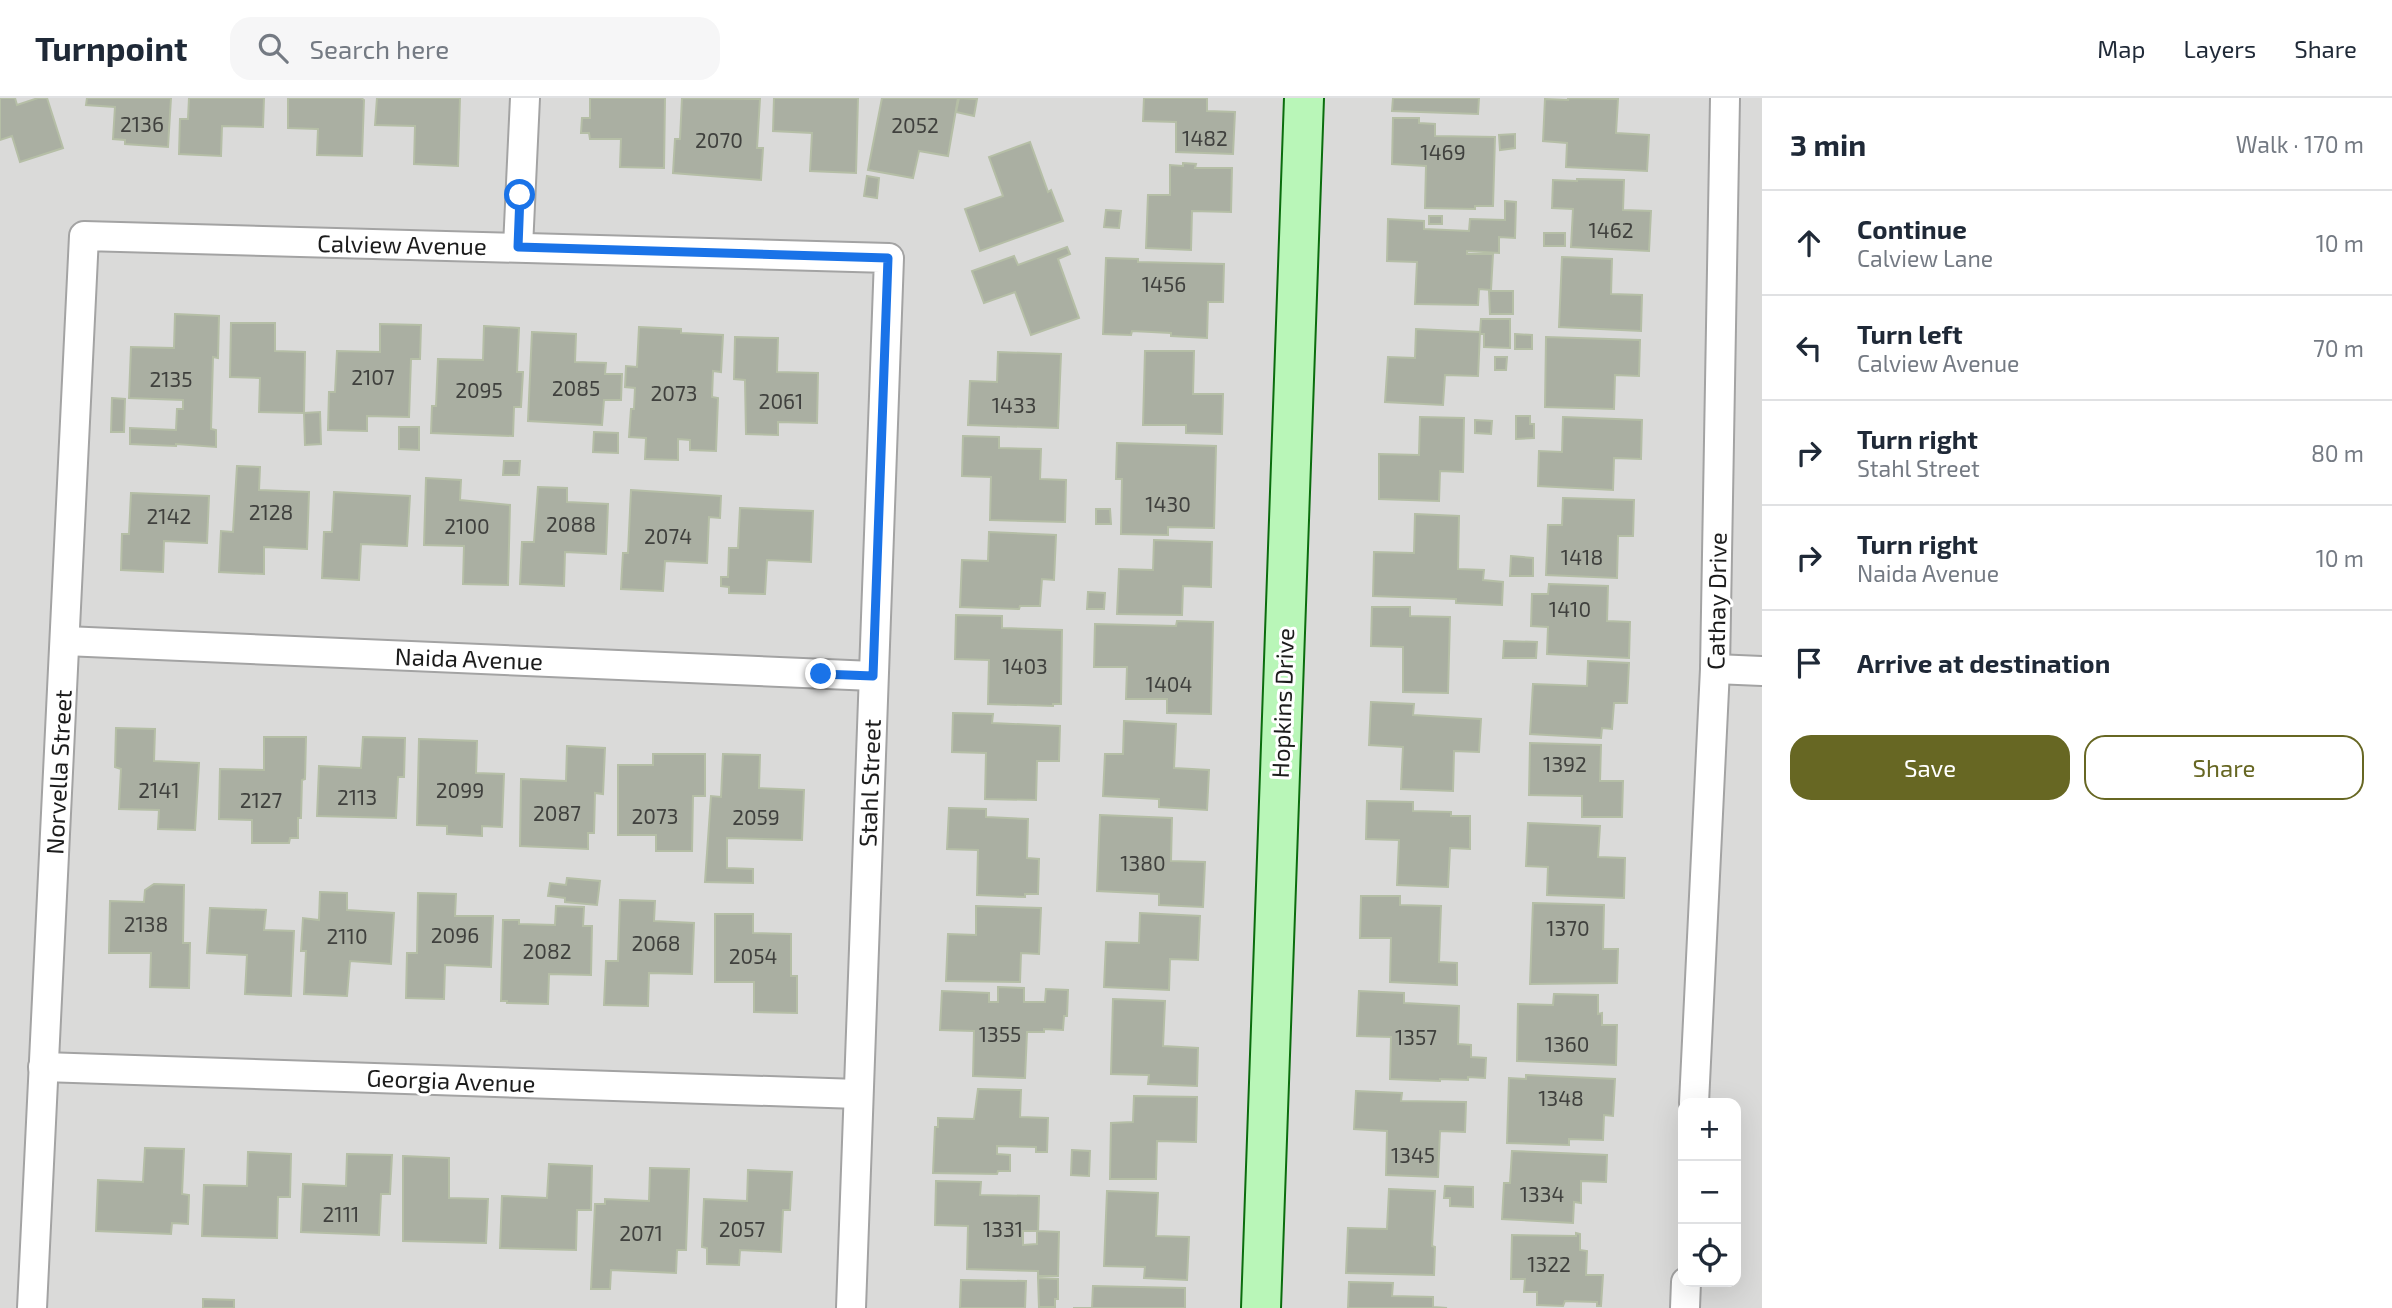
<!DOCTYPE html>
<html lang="en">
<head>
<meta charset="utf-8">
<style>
  :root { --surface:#fff; --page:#f6f6f7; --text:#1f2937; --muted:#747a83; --line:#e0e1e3; --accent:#676723 }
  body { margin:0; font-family:"Exo 2",sans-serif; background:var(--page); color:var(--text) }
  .controls { position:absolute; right:21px; bottom:21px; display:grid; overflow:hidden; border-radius:14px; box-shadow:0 7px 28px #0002 }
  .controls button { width:63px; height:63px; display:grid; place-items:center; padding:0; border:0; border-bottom:2px solid var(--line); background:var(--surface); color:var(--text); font:35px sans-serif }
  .stop { position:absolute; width:21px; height:21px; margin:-16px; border:5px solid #1a73e8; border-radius:50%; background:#fff }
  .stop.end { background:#1a73e8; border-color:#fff; box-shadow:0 2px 7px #0008 }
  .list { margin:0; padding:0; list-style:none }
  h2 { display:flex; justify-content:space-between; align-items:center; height:91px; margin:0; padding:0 28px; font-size:30px }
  h2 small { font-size:23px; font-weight:400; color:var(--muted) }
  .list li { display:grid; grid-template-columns:46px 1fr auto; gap:21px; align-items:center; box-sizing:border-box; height:105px; padding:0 28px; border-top:2px solid var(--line) }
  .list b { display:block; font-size:26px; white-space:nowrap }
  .list p { margin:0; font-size:23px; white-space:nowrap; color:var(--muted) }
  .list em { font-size:23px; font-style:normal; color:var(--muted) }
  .actions { display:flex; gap:14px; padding:21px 28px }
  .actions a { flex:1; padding:16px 0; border:2px solid var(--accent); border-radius:21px; text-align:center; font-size:24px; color:var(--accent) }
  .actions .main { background:var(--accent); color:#fff }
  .icon { flex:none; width:38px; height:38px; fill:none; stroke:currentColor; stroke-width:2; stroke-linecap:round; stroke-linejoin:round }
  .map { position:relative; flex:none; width:1762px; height:1210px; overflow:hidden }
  header { display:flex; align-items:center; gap:42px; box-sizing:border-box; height:98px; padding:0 35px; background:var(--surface); border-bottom:2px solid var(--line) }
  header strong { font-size:33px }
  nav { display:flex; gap:38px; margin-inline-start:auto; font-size:24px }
  .search { width:490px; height:63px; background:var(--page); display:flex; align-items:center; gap:18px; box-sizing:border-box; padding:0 24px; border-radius:21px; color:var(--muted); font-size:26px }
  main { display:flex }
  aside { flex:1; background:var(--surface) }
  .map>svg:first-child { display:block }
  .residential { fill:#dadad9; fill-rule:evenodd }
  .building { fill:#aaafa2; stroke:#b5bea6; stroke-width:2; fill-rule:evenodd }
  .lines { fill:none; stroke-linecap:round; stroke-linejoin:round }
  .street-casing { stroke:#a3a3a3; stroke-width:32 }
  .secondary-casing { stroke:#0a6d0d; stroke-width:42 }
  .street { stroke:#fff; stroke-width:28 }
  .secondary { stroke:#b9f6b8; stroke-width:38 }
  .route { stroke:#1a73e8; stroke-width:9 }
  .labels { text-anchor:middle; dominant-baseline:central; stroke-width:6; stroke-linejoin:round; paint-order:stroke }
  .number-label { font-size:21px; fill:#40413e }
  .street-label { font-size:24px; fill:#1c1c1c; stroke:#fff }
</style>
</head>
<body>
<header>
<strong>Turnpoint</strong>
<div class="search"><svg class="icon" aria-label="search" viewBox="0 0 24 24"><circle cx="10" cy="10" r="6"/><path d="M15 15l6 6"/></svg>Search here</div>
<nav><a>Map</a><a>Layers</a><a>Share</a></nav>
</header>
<main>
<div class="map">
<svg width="1762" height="1210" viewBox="0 0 1762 1210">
  <rect width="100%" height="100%" fill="#e7ede3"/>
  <path class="residential" d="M0,0H1762V1210H0ZM1683,1005H1736V1184H1683Z"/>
  <g class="building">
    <polygon points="0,0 15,0 17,7 38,0 47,0 63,50 20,64 12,38 0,42"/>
    <polygon points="87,0 171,0 168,49 125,46 125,42 113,41 115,9 86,7"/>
    <polygon points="189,0 264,0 263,29 222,28 221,58 179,56 180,21 188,21"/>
    <polygon points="288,0 361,0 364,2 362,58 317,57 318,31 288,30"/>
    <polygon points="377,0 460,0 458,68 414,66 415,28 375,27"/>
    <polygon points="590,0 665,0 664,70 620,69 621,41 590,41 589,35 581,35 582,20 590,20"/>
    <polygon points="682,0 760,1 757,50 763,50 761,82 673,75 675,41 680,41"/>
    <polygon points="774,0 858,0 856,75 810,73 812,35 773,33"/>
    <polygon points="882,0 958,0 948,58 919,53 913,80 868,72"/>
    <polygon points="959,0 977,1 974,18 956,14"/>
    <polygon points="1144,0 1207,0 1207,13 1235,14 1233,56 1176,54 1176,24 1143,23"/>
    <polygon points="1393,0 1479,0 1478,16 1392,13"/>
    <polygon points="1568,0 1618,1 1616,35 1649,37 1647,73 1566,69 1567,45 1543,43 1545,1 1568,2"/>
    <polygon points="1393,20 1419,20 1419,25 1435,26 1435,38 1495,39 1493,108 1475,108 1475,111 1425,110 1426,68 1392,66"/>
    <polygon points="1515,36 1515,50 1500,52 1499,37"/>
    <polygon points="1030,44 1048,94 1051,92 1063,123 980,153 965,111 1003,98 989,59"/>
    <polygon points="1183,65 1196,66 1195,70 1232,70 1231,114 1192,113 1191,152 1146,150 1148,97 1170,97 1170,67 1183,68"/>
    <polygon points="867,78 879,80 877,100 864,98"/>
    <polygon points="1577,81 1624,82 1623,112 1651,113 1649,153 1571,149 1573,111 1552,110 1553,82 1577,83"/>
    <polygon points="1505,103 1516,104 1515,140 1499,139 1499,155 1467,153 1467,156 1493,156 1491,192 1479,191 1478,207 1415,206 1417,164 1387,163 1388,121 1424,123 1424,131 1469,133 1470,121 1505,122"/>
    <polygon points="1106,112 1121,113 1119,130 1104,129"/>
    <rect x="1429" y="118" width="13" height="8"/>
    <rect x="1544" y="135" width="21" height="13"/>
    <polygon points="1067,149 1070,156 1058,161 1079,220 1031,237 1015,194 984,205 972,173 1014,158 1018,167"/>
    <polygon points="1562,159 1612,161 1611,196 1642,197 1641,233 1559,229"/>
    <polygon points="1106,160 1138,161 1138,164 1224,166 1223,204 1208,204 1207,240 1171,238 1171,235 1132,233 1131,237 1103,236"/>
    <polygon points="1489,193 1513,193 1513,216 1490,216"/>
    <polygon points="175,216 219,218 218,260 213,259 211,331 216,332 216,349 176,346 176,348 130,346 130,330 176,332 177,311 183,311 183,302 129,300 131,249 174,250"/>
    <polygon points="1481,221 1510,221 1510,250 1484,249 1484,236 1480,236"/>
    <polygon points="231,225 275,225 275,253 305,254 304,315 259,314 260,280 230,279"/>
    <polygon points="380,226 421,227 420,261 411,261 409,319 367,318 367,333 328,332 329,294 335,294 337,253 380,254"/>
    <polygon points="484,228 519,230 517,274 523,274 521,309 514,309 513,338 431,335 432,308 436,308 438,261 483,262"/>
    <polygon points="639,229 681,231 681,235 723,237 721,274 713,273 712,299 718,300 716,353 690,352 690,342 678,341 678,362 645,361 646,340 629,339 631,311 634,311 635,290 625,289 626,268 637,269"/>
    <polygon points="1416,231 1480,234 1478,278 1445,277 1443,307 1385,304 1388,259 1415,260"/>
    <polygon points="532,234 576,236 575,264 606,265 605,276 622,276 621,302 604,302 602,327 528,323"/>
    <polygon points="1515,236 1532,237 1532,251 1515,251"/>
    <polygon points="735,239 778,240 777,274 818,275 817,325 778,324 778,337 746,336 745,282 734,281"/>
    <polygon points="1546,239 1640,242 1639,278 1615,277 1614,311 1545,309"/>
    <polygon points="1145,253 1194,253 1193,296 1223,296 1222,336 1186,335 1186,327 1143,327"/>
    <polygon points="998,254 1061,256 1058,330 968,327 970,283 997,284"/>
    <polygon points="1495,259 1507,259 1506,272 1495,272"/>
    <polygon points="112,300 125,301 124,334 111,334"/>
    <polygon points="320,314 321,346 305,347 304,315"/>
    <polygon points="1516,318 1530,318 1530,326 1534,326 1534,340 1516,341"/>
    <polygon points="1420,319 1464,320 1463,374 1440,373 1439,403 1379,401 1379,356 1419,357"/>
    <polygon points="1563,319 1642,322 1641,361 1614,360 1613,392 1538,388 1539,353 1562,354"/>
    <polygon points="1475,322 1492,323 1491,336 1475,335"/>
    <polygon points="399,329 419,329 419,352 399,351"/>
    <polygon points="594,334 618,335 618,355 593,354"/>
    <polygon points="963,338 999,339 999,350 1041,351 1040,381 1066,382 1065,424 990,422 991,379 962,378"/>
    <polygon points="1117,345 1216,348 1214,430 1168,429 1168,437 1121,436 1122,381 1116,381"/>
    <polygon points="504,363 520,363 519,377 503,377"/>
    <polygon points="237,368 260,369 259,392 309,394 307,451 264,449 264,476 219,474 221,433 233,434"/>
    <polygon points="426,380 461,382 460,402 510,407 508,487 463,486 464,448 424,447"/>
    <polygon points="538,389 567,390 567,404 608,406 606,456 565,454 564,488 520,486 522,444 534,444"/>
    <polygon points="631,392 721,398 720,420 709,419 707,465 665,463 663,493 621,491 623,455 628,455"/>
    <polygon points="334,394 410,398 407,448 361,446 359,482 322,480 324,434 332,434"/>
    <polygon points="131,395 209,398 207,445 164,443 163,474 121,472 122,436 129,436"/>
    <polygon points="1563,400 1634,402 1633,438 1618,438 1617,480 1546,477 1548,427 1562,427"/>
    <polygon points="740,410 813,413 811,464 767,462 765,496 729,495 729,489 721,488 721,479 728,479 729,450 738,450"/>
    <polygon points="1096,411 1110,411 1111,426 1096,426"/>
    <polygon points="1415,416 1459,418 1458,471 1484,472 1483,482 1503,484 1502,507 1456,505 1456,501 1373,498 1374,454 1414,455"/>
    <polygon points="989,434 1056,437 1054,482 1042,481 1040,508 1020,508 1019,511 960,509 962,462 988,463"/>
    <polygon points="1154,442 1212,444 1211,489 1183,488 1182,517 1117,516 1119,471 1153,472"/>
    <polygon points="1511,458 1533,460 1533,478 1510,478"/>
    <polygon points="1549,486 1608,488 1607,523 1630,524 1629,560 1547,556 1548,529 1531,528 1532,496 1548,496"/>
    <polygon points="1088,494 1105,495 1104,511 1087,511"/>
    <polygon points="1372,509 1410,509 1410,518 1450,519 1448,595 1403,594 1403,549 1371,548"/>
    <polygon points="956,517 1002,518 1002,530 1062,532 1061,606 1053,606 1053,608 988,606 989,562 955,561"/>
    <polygon points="1177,523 1213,524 1211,616 1167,615 1167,601 1126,601 1127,569 1094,569 1095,526 1176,528"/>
    <polygon points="1504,543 1537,544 1536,560 1503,560"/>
    <polygon points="1588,563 1629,565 1627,605 1614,605 1612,631 1602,630 1601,640 1530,636 1533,586 1587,588"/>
    <polygon points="1371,604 1414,606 1413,617 1481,621 1479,654 1454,653 1453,693 1401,691 1403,649 1369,647"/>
    <polygon points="953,615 993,616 992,625 1060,628 1059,663 1037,663 1036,702 985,701 986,655 952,654"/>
    <polygon points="1124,623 1176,626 1174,670 1209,672 1207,712 1159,709 1159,701 1103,698 1105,656 1123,656"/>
    <polygon points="116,630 155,631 154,663 199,665 195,732 158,731 159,712 119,711 121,671 115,669"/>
    <polygon points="264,639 306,639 305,681 302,682 301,720 298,720 298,740 290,740 289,745 252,745 252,722 219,721 220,671 264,672"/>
    <polygon points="363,639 405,640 404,679 398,679 396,720 317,718 319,668 361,670"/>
    <polygon points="419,641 477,643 476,675 504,676 502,729 482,728 482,738 447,736 447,728 417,727"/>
    <polygon points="1530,645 1601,647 1600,683 1623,683 1622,719 1582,719 1582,698 1529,697"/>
    <polygon points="567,648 605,650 603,696 595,695 594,735 588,735 588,751 520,748 521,681 566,683"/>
    <polygon points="653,656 705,656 705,698 693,698 692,753 656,753 656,737 618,737 618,667 653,667"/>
    <polygon points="723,656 760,657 759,690 804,692 802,742 727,740 727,770 753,771 753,785 705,784 711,698 721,699"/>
    <polygon points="1367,703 1413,704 1413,713 1451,714 1451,718 1470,718 1470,751 1450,750 1448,789 1397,787 1399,742 1366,741"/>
    <polygon points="949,710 986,711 986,719 1028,721 1027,760 1039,761 1038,796 1025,796 1025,799 977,797 978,752 947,751"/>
    <polygon points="1100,717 1172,720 1171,763 1205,764 1203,809 1159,807 1159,796 1097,793"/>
    <polygon points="1528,725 1600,728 1598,759 1625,760 1624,800 1547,797 1548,769 1526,768"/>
    <polygon points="567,780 600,783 597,807 565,804 565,800 548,798 550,785 566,787"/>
    <polygon points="154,786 184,787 183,845 190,845 189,890 150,889 151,855 109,855 110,803 144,804 145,792"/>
    <polygon points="320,794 347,795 347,812 394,815 391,866 350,863 347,898 304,896 306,853 301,853 303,820 319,822"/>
    <polygon points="418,795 456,796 455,818 493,818 491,869 445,867 444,901 406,900 407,855 417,855"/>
    <polygon points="1361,798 1400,798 1400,807 1441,808 1439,864 1457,865 1457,887 1390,884 1391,840 1360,840"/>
    <polygon points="620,802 655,803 654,823 694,825 692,876 649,875 648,908 604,907 606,863 618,863"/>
    <polygon points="1533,805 1604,807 1603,851 1618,851 1617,885 1530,886"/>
    <polygon points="556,808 584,809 583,828 592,828 591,877 549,876 548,906 507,905 507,903 501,903 503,822 519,822 519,826 555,827"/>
    <polygon points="976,808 1041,810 1039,856 1021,855 1020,884 946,883 948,836 976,837"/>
    <polygon points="210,810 266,812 264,832 294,833 291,898 245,896 247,857 207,855"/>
    <polygon points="1140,815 1200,818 1198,862 1170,861 1169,892 1104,889 1106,844 1139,845"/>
    <polygon points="715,816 753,816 753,835 791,836 791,878 797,878 797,915 754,914 754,884 715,884"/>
    <polygon points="998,889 1024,890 1024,904 1045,904 1046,891 1068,892 1067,918 1064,918 1063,932 1044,931 1044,934 1027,934 1025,980 973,978 974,933 940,932 942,893 989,895 989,904 998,904"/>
    <polygon points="1359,893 1404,895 1404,905 1459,908 1458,946 1471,947 1471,959 1486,960 1485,980 1468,979 1468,982 1440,981 1440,983 1390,981 1391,939 1357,938"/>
    <polygon points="1554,896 1598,897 1598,916 1602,915 1602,927 1617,927 1616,967 1517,963 1518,906 1553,907"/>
    <polygon points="1113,901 1165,903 1163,948 1198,950 1197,988 1148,986 1149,977 1111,976"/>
    <polygon points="1526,977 1615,981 1613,1018 1604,1017 1603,1042 1569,1041 1569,1047 1507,1045 1509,980 1526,981"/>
    <polygon points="978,991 1021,992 1020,1019 1048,1020 1047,1054 1036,1054 1036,1049 997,1048 997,1056 1010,1057 1010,1073 998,1073 997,1076 933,1075 935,1029 938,1029 938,1020 974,1021"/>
    <polygon points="1356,993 1402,995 1401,1003 1466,1004 1465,1034 1440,1033 1438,1079 1386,1077 1387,1033 1354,1031"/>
    <polygon points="1134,998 1197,999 1196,1044 1157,1043 1156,1081 1110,1081 1111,1025 1133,1024"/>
    <polygon points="145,1050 184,1051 182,1096 189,1097 188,1126 172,1125 171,1136 96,1133 98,1082 143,1084"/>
    <polygon points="1072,1052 1090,1053 1089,1078 1071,1077"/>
    <polygon points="1512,1053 1607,1057 1606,1084 1581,1083 1581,1105 1574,1104 1573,1125 1502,1121 1504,1085 1510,1085"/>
    <polygon points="248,1054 291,1056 290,1099 278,1099 277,1140 202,1138 204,1087 247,1088"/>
    <polygon points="347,1056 392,1057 390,1096 381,1096 379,1137 301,1134 303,1086 346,1088"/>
    <polygon points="403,1058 449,1060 449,1100 488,1101 486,1145 403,1143"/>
    <polygon points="549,1066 592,1068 591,1112 577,1112 576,1152 500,1150 502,1098 547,1100"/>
    <polygon points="650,1070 689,1071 686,1152 677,1152 676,1175 611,1172 610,1191 591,1191 595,1106 605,1106 605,1101 649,1103"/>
    <polygon points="748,1072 792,1074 790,1112 783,1112 781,1154 740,1152 739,1167 707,1166 707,1150 702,1149 704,1101 747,1103"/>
    <path d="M936,1083L981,1084L980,1097L1039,1098L1038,1133L1059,1134L1058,1178H1038V1173L967,1171L968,1128L935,1127ZM1023,1133H1037V1146L1023,1147Z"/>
    <polygon points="1445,1088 1473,1089 1473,1109 1450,1108 1450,1100 1444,1100"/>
    <polygon points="1389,1091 1435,1093 1432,1148 1435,1149 1434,1177 1346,1175 1348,1130 1387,1131"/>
    <polygon points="1107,1093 1158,1095 1156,1138 1189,1139 1187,1182 1144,1180 1145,1169 1104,1168"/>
    <polygon points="1576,1135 1580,1136 1580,1152 1587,1153 1586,1177 1603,1177 1601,1208 1597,1208 1597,1204 1565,1203 1563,1208 1537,1207 1537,1194 1524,1194 1525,1181 1511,1181 1512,1137 1576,1138"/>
    <polygon points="1038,1180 1058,1181 1058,1201 1055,1201 1055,1209 1039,1209"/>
    <polygon points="961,1182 1026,1183 1025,1210 960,1210"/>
    <polygon points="1349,1184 1393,1185 1392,1198 1433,1199 1433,1209 1447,1210 1348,1210"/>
    <polygon points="1093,1188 1185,1190 1185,1210 1073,1210 1092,1210"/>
    <polygon points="203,1201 234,1202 234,1210 203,1210"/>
  </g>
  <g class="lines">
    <g class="street-casing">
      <g id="street">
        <polyline points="518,149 525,0"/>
        <polyline points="65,543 873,578"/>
        <polyline points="1715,571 1762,573"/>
        <polyline points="43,969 858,996"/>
        <polyline points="1694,1005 1715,571 1725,0"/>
        <polyline points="32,1210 84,138 889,160 851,1210"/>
        <polyline points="1685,1210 1686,1184"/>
      </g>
    </g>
    <g class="secondary-casing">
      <polyline id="secondary" points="1261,1210 1304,0"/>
    </g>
    <use href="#street" class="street"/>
    <use href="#secondary" class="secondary"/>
  </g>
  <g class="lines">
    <polyline class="route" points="520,97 518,149 888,160 873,578 821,576"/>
  </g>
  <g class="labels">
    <g class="number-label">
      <text x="142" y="25">2136</text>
      <text x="915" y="26">2052</text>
      <text x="1205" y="39">1482</text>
      <text x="719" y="41">2070</text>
      <text x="1443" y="53">1469</text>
      <text x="1611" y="131">1462</text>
      <text x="1164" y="185">1456</text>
      <text x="373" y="278">2107</text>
      <text x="171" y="280">2135</text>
      <text x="576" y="289">2085</text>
      <text x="479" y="291">2095</text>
      <text x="674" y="294">2073</text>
      <text x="781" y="302">2061</text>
      <text x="1014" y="306">1433</text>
      <text x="1168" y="405">1430</text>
      <text x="271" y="413">2128</text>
      <text x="169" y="417">2142</text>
      <text x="571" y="425">2088</text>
      <text x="467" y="427">2100</text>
      <text x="668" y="437">2074</text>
      <text x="1582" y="458">1418</text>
      <text x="1570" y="510">1410</text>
      <text x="1025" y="567">1403</text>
      <text x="1169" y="585">1404</text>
      <text x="1565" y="665">1392</text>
      <text x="159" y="691">2141</text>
      <text x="460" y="691">2099</text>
      <text x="357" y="698">2113</text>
      <text x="261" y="701">2127</text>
      <text x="557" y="714">2087</text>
      <text x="655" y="717">2073</text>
      <text x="756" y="718">2059</text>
      <text x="1143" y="764">1380</text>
      <text x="146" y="825">2138</text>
      <text x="1568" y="829">1370</text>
      <text x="455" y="836">2096</text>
      <text x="347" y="837">2110</text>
      <text x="656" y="844">2068</text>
      <text x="547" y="852">2082</text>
      <text x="753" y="857">2054</text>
      <text x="1000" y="935">1355</text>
      <text x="1416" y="938">1357</text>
      <text x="1567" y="945">1360</text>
      <text x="1561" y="999">1348</text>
      <text x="1413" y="1056">1345</text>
      <text x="1542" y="1095">1334</text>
      <text x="341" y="1115">2111</text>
      <text x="742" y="1130">2057</text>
      <text x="1003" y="1130">1331</text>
      <text x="641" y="1134">2071</text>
      <text x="1549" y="1165">1322</text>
    </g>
    <g class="street-label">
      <text transform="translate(402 146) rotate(1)">Calview Avenue</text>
      <text transform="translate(1716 503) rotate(-89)">Cathay Drive</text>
      <text transform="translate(469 560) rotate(2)">Naida Avenue</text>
      <text transform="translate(1282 605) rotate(-88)">Hopkins Drive</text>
      <text transform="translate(58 674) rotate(-87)">Norvella Street</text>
      <text transform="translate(869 685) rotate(-88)">Stahl Street</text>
      <text transform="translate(451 982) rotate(2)">Georgia Avenue</text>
    </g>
  </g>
</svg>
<div class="controls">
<button>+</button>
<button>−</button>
<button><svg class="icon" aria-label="locate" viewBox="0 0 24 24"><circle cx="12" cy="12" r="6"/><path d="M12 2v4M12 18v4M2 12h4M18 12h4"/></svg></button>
</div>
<div class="stop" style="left:520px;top:97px"></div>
<div class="stop end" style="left:821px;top:576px"></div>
</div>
<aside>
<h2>3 min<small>Walk · 170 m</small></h2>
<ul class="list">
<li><svg class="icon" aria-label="ahead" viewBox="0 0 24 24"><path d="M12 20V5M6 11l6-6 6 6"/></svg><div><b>Continue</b><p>Calview Lane</p></div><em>10 m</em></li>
<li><svg class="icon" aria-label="left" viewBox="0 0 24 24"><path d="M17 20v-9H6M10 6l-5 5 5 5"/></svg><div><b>Turn left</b><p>Calview Avenue</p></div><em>70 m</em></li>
<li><svg class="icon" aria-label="right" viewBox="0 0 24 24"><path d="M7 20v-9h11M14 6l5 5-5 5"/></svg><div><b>Turn right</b><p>Stahl Street</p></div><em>80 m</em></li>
<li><svg class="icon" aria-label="right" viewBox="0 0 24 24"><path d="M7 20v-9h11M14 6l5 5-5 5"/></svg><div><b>Turn right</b><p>Naida Avenue</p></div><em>10 m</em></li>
<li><svg class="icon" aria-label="arrive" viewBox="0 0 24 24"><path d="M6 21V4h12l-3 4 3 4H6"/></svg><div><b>Arrive at destination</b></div></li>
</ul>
<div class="actions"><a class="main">Save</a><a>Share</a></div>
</aside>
</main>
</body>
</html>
